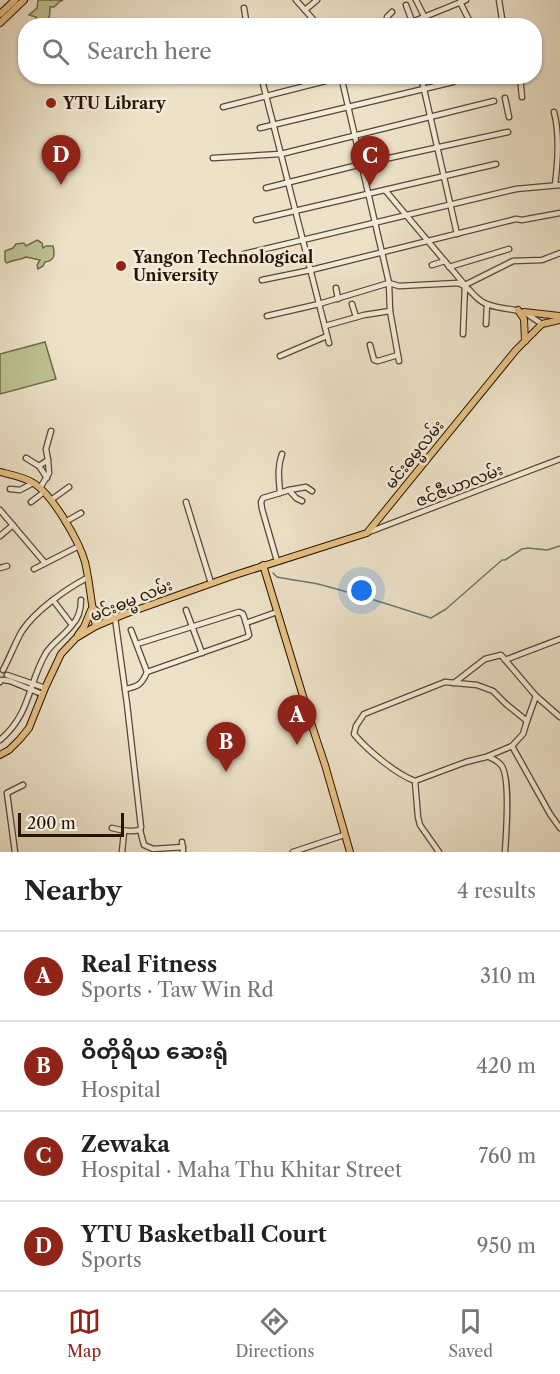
<!DOCTYPE html>
<html lang="en">
<head>
<meta charset="utf-8">
<style>
  :root { --surface:#fff; --page:#f6f6f6; --text:#222; --muted:#767676; --line:#e0e0e0; --accent:#8f2418 }
  body { margin:0; font-family:"Libre Caslon Text","Noto Sans Myanmar",serif; background:var(--page); color:var(--text) }
  .scale { position:absolute; left:18px; bottom:15px; width:106px; box-sizing:border-box; padding-left:6px; border:3px solid #271300; border-top:0; font-size:16px; line-height:21px; white-space:nowrap; color:#271300; -webkit-text-stroke:4px #f3ecdb; paint-order:stroke }
  .you { position:absolute; left:362px; top:591px; width:21px; height:21px; margin:-15px; border:4px solid #fff; border-radius:50%; background:#1a73e8; box-shadow:0 0 0 9px #1a73e833 }
  .badge { display:grid; place-items:center; width:39px; height:39px; border-radius:50%; background:var(--accent); color:#fff; font-size:20px; font-weight:700 }
  .pin { position:absolute; translate:-50% -50px; filter:drop-shadow(0 2px 3px #0008) }
  .pin::after { content:''; position:absolute; top:32px; width:21px; height:18px; background:inherit; clip-path:polygon(0 0,100% 0,50% 100%) }
  .list { margin:0; padding:0; list-style:none }
  h2 { display:flex; justify-content:space-between; align-items:center; height:78px; margin:0; padding:0 24px; font-size:26px }
  h2 small { font-size:20px; font-weight:400; color:var(--muted) }
  .list li { display:grid; grid-template-columns:39px 1fr auto; gap:18px; align-items:center; box-sizing:border-box; height:90px; padding:0 24px; border-top:2px solid var(--line) }
  .list b { display:block; font-size:22px; white-space:nowrap }
  .list p { margin:0; font-size:20px; white-space:nowrap; color:var(--muted) }
  .list em { font-size:20px; font-style:normal; color:var(--muted) }
  .icon { flex:none; width:33px; height:33px; fill:none; stroke:currentColor; stroke-width:2; stroke-linecap:round; stroke-linejoin:round }
  .map { position:relative; flex:none; width:560px; height:852px; overflow:hidden }
  .search { position:absolute; background:var(--surface); box-shadow:0 2px 4px #0004; left:18px; right:18px; top:18px; height:66px; display:flex; align-items:center; gap:15px; box-sizing:border-box; padding:0 21px; border-radius:24px; color:var(--muted); font-size:22px }
  .sheet { height:438px; background:var(--surface) }
  nav { display:flex; justify-content:space-around; align-items:center; box-sizing:border-box; height:84px; border-top:2px solid var(--line); background:var(--surface); font-size:16px; color:var(--muted) }
  nav a { display:grid; justify-items:center; gap:3px }
  nav .on { color:var(--accent) }
  .map>svg:first-child { display:block }
  .green { fill:#bec292; stroke:#726a49; stroke-width:1.5 }
  .lines { fill:none; stroke-linecap:round; stroke-linejoin:round }
  .stream { stroke:#6b796e; stroke-width:1.5 }
  .minor-casing { stroke:#584732; stroke-width:7 }
  .major-casing { stroke:#271300; stroke-width:8 }
  .minor { stroke:#f3ecdb; stroke-width:4.5 }
  .major { stroke:#e6c184; stroke-width:6 }
  .poi-dot { fill:#8f2418; stroke:#f3ecdb; stroke-width:2 }
  .labels { text-anchor:middle; dominant-baseline:central; stroke-width:5; stroke-linejoin:round; paint-order:stroke }
  .poi-label { font-size:16px; font-weight:bold; fill:#271300; stroke:#f3ecdb; text-anchor:start }
  .street-label { font-size:16px; fill:#271300; stroke:#f3ecdb }
</style>
</head>
<body>
<div class="map">
<svg width="560" height="852" viewBox="0 0 560 852">
  <rect width="100%" height="100%" fill="#ede2c8"/>
  <filter id="stains"><feTurbulence type="fractalNoise" baseFrequency=".00333" numOctaves="4"/><feColorMatrix values="0 0 0 0 .2 0 0 0 0 .09 0 0 0 0 .02 0 0 0 .5 -.17"/></filter>
  <radialGradient id="worn" r=".72"><stop offset=".6" stop-color="#630" stop-opacity="0"/><stop offset="1" stop-color="#630" stop-opacity=".3"/></radialGradient>
  <g class="green">
    <path d="M38,0H63L59,2L54,7H50C50,18 49,25 37,25L36,17L29,15L37,8Z"/>
    <path d="M37,240L42,243L43,248L46,246H53C55,254 55,261 45,262L43,266L38,269L37,265L40,260L26,257C19,261 13,259 7,263L5,261V251L13,248L16,244L24,243L26,246Z"/>
    <polygon points="45,342 56,379 0,394 0,354"/>
  </g>
  <g class="lines">
    <path class="stream" d="M273,573L277,577C291,580 305,581 318,584C357,594 394,606 431,618L446,609L502,560H505L522,549L528,548L547,550L560,546"/>
    <g class="minor-casing">
      <g id="minor">
        <polyline points="296,0 319,26"/>
        <polyline points="416,0 424,16"/>
        <polyline points="499,0 502,19 504,26"/>
        <polyline points="460,2 472,26"/>
        <polyline points="406,5 412,21"/>
        <polyline points="244,8 247,26"/>
        <polyline points="305,10 317,0"/>
        <polyline points="387,26 387,17 392,12"/>
        <polyline points="402,26 466,0"/>
        <polyline points="261,76 329,343"/>
        <path d="M341,76L389,283L399,286L458,283C469,286 472,295 481,301C490,308 508,308 519,311"/>
        <polyline points="421,76 457,234"/>
        <polyline points="520,76 522,97"/>
        <polyline points="505,98 509,117"/>
        <polyline points="223,107 345,76"/>
        <path d="M554,112C560,134 558,161 555,185"/>
        <polyline points="260,128 453,82"/>
        <polyline points="213,158 281,154 494,101"/>
        <polyline points="266,188 362,164 508,132"/>
        <polyline points="385,190 464,284"/>
        <polyline points="256,220 496,164"/>
        <polyline points="244,254 516,189 560,185"/>
        <polyline points="432,265 445,261"/>
        <polyline points="449,267 509,249"/>
        <polyline points="262,280 311,270 516,219 522,220 560,213"/>
        <polyline points="465,285 513,261 542,260 560,253"/>
        <polyline points="336,288 338,299"/>
        <polyline points="352,304 356,317"/>
        <polyline points="527,314 542,324"/>
        <polyline points="267,316 319,304 389,283 390,311 399,361"/>
        <polyline points="486,324 487,305"/>
        <polyline points="325,326 364,315 390,311"/>
        <polyline points="463,334 465,285"/>
        <polyline points="370,345 374,360 378,361 398,355"/>
        <polyline points="280,356 327,336"/>
        <polyline points="26,458 39,466 47,478"/>
        <polyline points="39,466 48,460 46,449 51,431"/>
        <polyline points="40,488 49,473 48,460"/>
        <polyline points="10,489 20,490 33,483"/>
        <polyline points="289,490 306,487 312,491"/>
        <polyline points="280,493 289,490 296,498 302,501"/>
        <polyline points="51,500 69,487"/>
        <polyline points="31,502 44,492"/>
        <polyline points="186,502 211,583"/>
        <polyline points="0,510 45,563"/>
        <polyline points="65,522 81,513"/>
        <polyline points="369,532 560,459"/>
        <polyline points="0,536 13,525"/>
        <path d="M277,561L262,509L261,502L263,498L280,493C279,478 277,468 282,454"/>
        <polyline points="0,568 7,566"/>
        <polyline points="34,569 79,546"/>
        <polyline points="186,610 202,653"/>
        <path d="M72,625C79,618 81,610 81,600"/>
        <polyline points="137,644 239,612 243,614 246,623 277,612"/>
        <polyline points="505,660 560,639"/>
        <path d="M3,670C10,657 15,643 22,631C35,611 66,589 87,578"/>
        <polyline points="147,672 247,637 249,635 246,623"/>
        <polyline points="7,675 45,688"/>
        <polyline points="4,680 10,681 42,694"/>
        <polyline points="0,682 1,680"/>
        <polyline points="454,683 485,659 501,655 536,696"/>
        <path d="M125,689C138,687 142,684 147,672L131,630"/>
        <path d="M0,740C31,714 28,683 46,653C53,642 64,636 72,625L53,600"/>
        <polyline points="512,746 550,814 560,828"/>
        <path d="M489,757C493,759 498,761 501,765C511,776 506,836 505,852"/>
        <path d="M415,781C396,774 367,750 354,734L356,726L364,714L445,682L477,685L493,691L506,704L527,721L536,696L560,717"/>
        <path d="M112,828C122,831 130,832 140,830L141,827L127,704L115,618"/>
        <polyline points="140,830 144,845 153,849 183,847"/>
        <polyline points="182,842 183,852"/>
        <polyline points="15,852 7,793 23,785"/>
        <polyline points="122,852 124,832"/>
        <polyline points="293,852 344,835"/>
        <polyline points="439,852 420,825 418,817 415,781 466,762 486,757 512,746 523,734 527,721"/>
      </g>
    </g>
    <g class="major-casing">
      <g id="major">
        <polyline points="0,14 15,0"/>
        <polyline points="0,23 24,0"/>
        <polyline points="518,310 524,319 525,341"/>
        <polyline points="524,312 560,316"/>
        <path d="M0,472C12,475 25,477 35,484C53,496 79,541 85,562C90,583 91,605 96,626"/>
        <polyline points="263,565 313,729 325,765 350,852"/>
        <polyline points="94,609 102,616 113,619"/>
        <polyline points="78,635 84,627 91,610"/>
        <polyline points="0,755 9,750 20,739 29,728 45,688 61,654 76,638 96,626 125,614 235,575 367,533 516,350 542,324 560,320"/>
      </g>
    </g>
    <use href="#minor" class="minor"/>
    <use href="#major" class="major"/>
  </g>
  <g class="poi-dot">
    <circle cx="51" cy="103" r="6"/>
    <circle cx="121" cy="266" r="6"/>
  </g>
  <g class="labels">
    <g class="poi-label">
      <text x="63" y="103">YTU Library</text>
      <text x="133" y="257">Yangon Technological<tspan x="133" dy="18">University</tspan></text>
    </g>
    <g class="street-label">
      <text transform="translate(414 454) rotate(-51)">မင်းဓမ္မလမ်း</text>
      <text transform="translate(459 485) rotate(-21)">ဇင်ဇီယာလမ်း</text>
      <text transform="translate(131 600) rotate(-22)">မင်းဓမ္မ လမ်း</text>
    </g>
  </g>
  <rect width="100%" height="100%" filter="url(#stains)"/>
  <rect width="100%" height="100%" fill="url(#worn)"/>
</svg>
<div class="scale">200 m</div>
<div class="you"></div>
<div class="pin badge" style="left:297px;top:745px">A</div>
<div class="pin badge" style="left:226px;top:772px">B</div>
<div class="pin badge" style="left:370px;top:186px">C</div>
<div class="pin badge" style="left:61px;top:185px">D</div>
<div class="search"><svg class="icon" aria-label="search" viewBox="0 0 24 24"><circle cx="10" cy="10" r="6"/><path d="M15 15l6 6"/></svg>Search here</div>
</div>
<section class="sheet">
<h2>Nearby<small>4 results</small></h2>
<ul class="list">
<li><span class="badge">A</span><div><b>Real Fitness</b><p>Sports · Taw Win Rd</p></div><em>310 m</em></li>
<li><span class="badge">B</span><div><b>ဝိတိုရိယ ဆေးရုံ</b><p>Hospital</p></div><em>420 m</em></li>
<li><span class="badge">C</span><div><b>Zewaka</b><p>Hospital · Maha Thu Khitar Street</p></div><em>760 m</em></li>
<li><span class="badge">D</span><div><b>YTU Basketball Court</b><p>Sports</p></div><em>950 m</em></li>
</ul>
</section>
<nav>
<a class="on"><svg class="icon" aria-label="map" viewBox="0 0 24 24"><path d="M3 6l6-2 6 2 6-2v14l-6 2-6-2-6 2zM9 4v14M15 6v14"/></svg>Map</a>
<a><svg class="icon" aria-label="directions" viewBox="0 0 24 24"><path d="M12 3l9 9-9 9-9-9zM9 14v-3h6M13 9l2 2-2 2"/></svg>Directions</a>
<a><svg class="icon" aria-label="saved" viewBox="0 0 24 24"><path d="M7 4h10v16l-5-4-5 4z"/></svg>Saved</a>
</nav>
</body>
</html>
